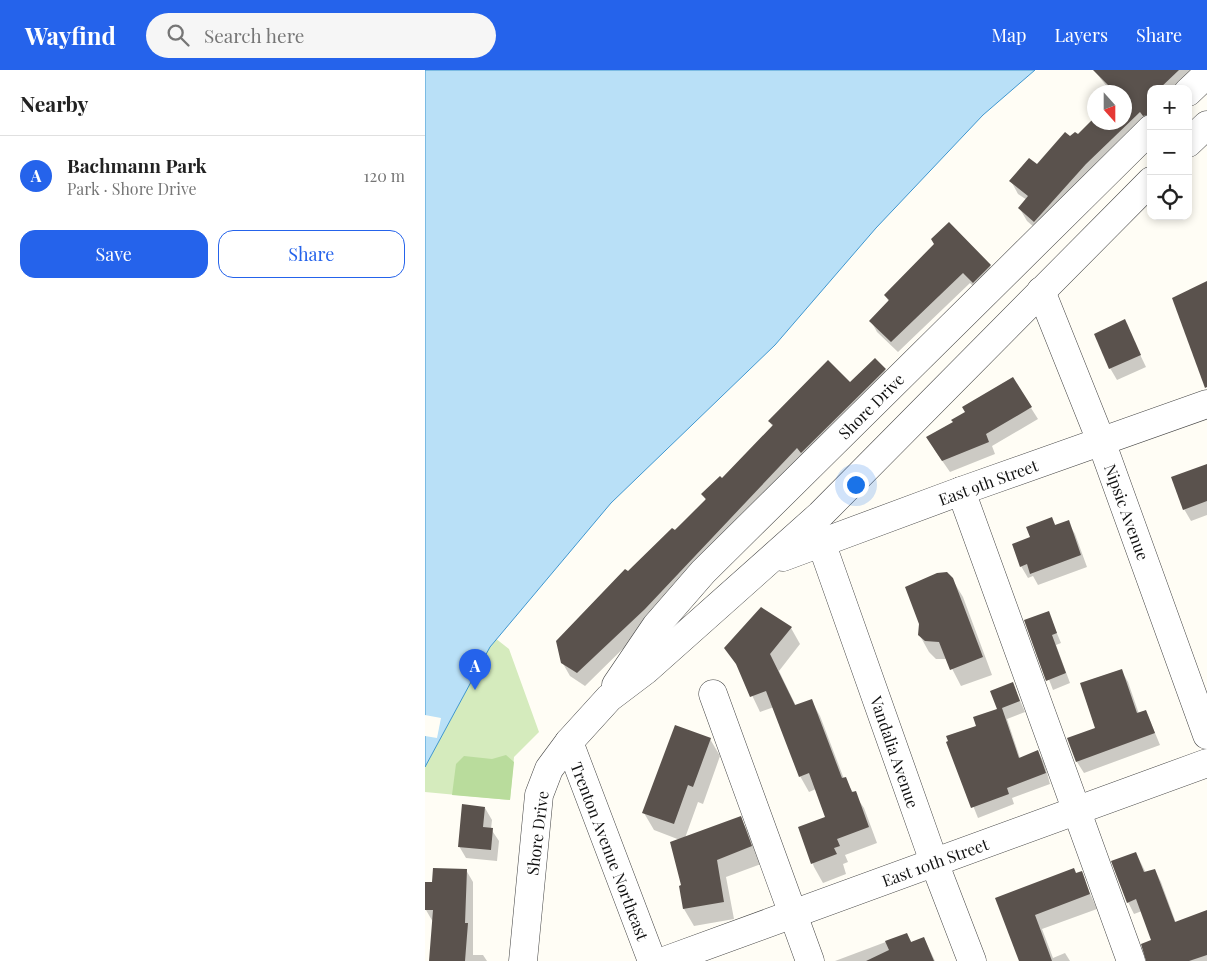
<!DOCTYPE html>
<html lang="en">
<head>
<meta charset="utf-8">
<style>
  :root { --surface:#fff; --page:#f6f6f6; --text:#222; --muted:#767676; --line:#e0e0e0; --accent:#2563eb }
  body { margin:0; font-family:"Playfair Display",serif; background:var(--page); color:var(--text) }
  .controls { position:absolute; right:15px; top:15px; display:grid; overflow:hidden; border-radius:10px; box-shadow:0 2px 8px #0003 }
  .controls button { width:45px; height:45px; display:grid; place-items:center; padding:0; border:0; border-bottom:1px solid var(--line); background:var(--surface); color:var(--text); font:25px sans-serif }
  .compass { position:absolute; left:662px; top:15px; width:45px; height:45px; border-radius:50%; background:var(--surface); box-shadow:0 2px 8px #0003; rotate:159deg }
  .you { position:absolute; left:430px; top:414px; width:18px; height:18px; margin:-12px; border:4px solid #fff; border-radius:50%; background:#1a73e8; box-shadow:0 0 0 8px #1a73e833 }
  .badge { display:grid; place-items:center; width:32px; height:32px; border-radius:50%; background:var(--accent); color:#fff; font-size:16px; font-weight:700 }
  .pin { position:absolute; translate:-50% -41px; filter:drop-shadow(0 1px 2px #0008) }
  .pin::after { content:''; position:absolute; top:26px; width:18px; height:15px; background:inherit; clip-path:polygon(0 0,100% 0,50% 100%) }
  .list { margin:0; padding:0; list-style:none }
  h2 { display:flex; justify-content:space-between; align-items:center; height:65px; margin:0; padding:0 20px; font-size:21px }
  h2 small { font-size:16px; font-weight:400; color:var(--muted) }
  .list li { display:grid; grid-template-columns:32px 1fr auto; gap:15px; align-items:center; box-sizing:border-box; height:80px; padding:0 20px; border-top:1px solid var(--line) }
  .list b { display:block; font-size:19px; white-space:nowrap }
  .list p { margin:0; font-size:16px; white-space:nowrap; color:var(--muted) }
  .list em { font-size:16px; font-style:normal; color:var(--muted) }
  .actions { display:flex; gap:10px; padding:15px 20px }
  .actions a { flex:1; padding:11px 0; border:1px solid var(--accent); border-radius:15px; text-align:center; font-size:18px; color:var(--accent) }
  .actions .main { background:var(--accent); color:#fff }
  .icon { flex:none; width:28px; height:28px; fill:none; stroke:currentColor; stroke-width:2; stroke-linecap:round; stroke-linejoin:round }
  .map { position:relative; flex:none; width:782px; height:891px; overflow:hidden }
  header { display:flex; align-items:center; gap:30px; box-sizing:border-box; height:70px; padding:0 25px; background:var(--accent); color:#fff }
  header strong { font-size:24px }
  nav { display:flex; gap:28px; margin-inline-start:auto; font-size:18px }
  .search { width:350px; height:45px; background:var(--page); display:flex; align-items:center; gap:12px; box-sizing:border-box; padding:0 18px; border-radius:28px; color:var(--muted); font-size:19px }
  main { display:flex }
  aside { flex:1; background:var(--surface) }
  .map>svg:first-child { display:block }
  .green { fill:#d5ebbd }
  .forest { fill:#b9dc9c }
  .water { fill:#b9e0f7; stroke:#3f96cf }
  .pier { fill:#fffdf5 }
  .shadow { fill:#0003 }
  .building { fill:#5a524d }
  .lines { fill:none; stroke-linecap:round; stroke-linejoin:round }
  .minor-casing { stroke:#444; stroke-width:29 }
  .minor { stroke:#fff; stroke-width:28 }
  .labels { text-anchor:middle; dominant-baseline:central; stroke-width:5; stroke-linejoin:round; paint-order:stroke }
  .street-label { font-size:16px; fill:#111; stroke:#fff }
</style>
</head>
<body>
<header>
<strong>Wayfind</strong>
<div class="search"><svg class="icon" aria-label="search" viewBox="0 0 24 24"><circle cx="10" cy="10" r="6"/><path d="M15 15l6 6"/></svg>Search here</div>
<nav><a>Map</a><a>Layers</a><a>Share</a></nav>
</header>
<main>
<aside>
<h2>Nearby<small></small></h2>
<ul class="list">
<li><span class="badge">A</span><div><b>Bachmann Park</b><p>Park · Shore Drive</p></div><em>120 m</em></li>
</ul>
<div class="actions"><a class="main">Save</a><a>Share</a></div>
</aside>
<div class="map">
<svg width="782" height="891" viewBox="0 0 782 891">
  <rect width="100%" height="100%" fill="#fffdf5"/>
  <polygon class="green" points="0,513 84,579 114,662 89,687 85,730 0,722"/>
  <polygon class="forest" points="81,685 89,692 85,730 27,725 31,694 39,686 67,689"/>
  <polygon class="water" points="0,0 610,0 558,45 451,158 350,275 186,433 65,577 0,697"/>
  <polygon class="pier" points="0,645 16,648 12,668 0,666"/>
  <g class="shadow">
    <polygon points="669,0 782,0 755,19 726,19 726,57 617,164 602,151 595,139 602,130 593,124 586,111 612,96 646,68 653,66 670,52 700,52 700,22 686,22"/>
    <polygon points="524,153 565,196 572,207 555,223 545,213 473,282 452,262 446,251 464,232 460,225 510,175"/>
    <polygon points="699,251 721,297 692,310 685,298"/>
    <polygon points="460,300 468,313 160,616 145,606 137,592 203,503 281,431 278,424 297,410 348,357 344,351"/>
    <polygon points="606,338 613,349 567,376 570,384 525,402 509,379"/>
    <polygon points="782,396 782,445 766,451 759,439"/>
    <polygon points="627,449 631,456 643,452 650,464 662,497 613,515 608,506 603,508 596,496 607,468"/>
    <polygon points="527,509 538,527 567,605 536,616 522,589 511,589 504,582 494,564"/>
    <polygon points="623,542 636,573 631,575 645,613 628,620 601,550"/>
    <polygon points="366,558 375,574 354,601 371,636 386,630 395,646 419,709 439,738 452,773 420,785 423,792 418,794 421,804 398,813 389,797 375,758 402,748 391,719 384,722 375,706 349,637 335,642 316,602 301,578"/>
    <polygon points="696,600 703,612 714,644 721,641 735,675 659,703 652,692 672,659"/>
    <polygon points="588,614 600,642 582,649 595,688 613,682 619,692 625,714 587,728 589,734 553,748 523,673 552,657 573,639"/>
    <polygon points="285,669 295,686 278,734 273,732 260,768 315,748 325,765 336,794 301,807 309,849 269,856 259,839 255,770 229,760 219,743"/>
    <polygon points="60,738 67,750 66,759 74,771 72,791 41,788 34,776"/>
    <polygon points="711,783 721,803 730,800 736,812 751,853 782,842 782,891 722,891 728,871 717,841 709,844 703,832"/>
    <polygon points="41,800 48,812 48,885 58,885 62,891 5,891 8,852 1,840 9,814"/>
    <polygon points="656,803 672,839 617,859 628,888 640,883 645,891 595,891 572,828"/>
    <polygon points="482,864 487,873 499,868 510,891 410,891"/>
  </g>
  <g class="building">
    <polygon points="668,0 754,0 734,19 726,19 726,44 718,46 715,42 661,94 609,152 593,138 603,126 584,111 604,88 612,94 640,62 645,66 650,62 653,64 670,47 670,52 700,52 700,22 686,22 682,19 685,17"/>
    <polygon points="524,152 566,195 548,213 538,203 466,272 444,251 464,230 459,225 509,174 506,169"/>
    <polygon points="782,211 782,317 780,318 747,228"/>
    <polygon points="700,249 716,285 684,299 669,264"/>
    <polygon points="450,288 461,299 376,383 372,378 220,539 152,603 136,593 131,571 200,499 203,501 247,458 250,460 281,429 276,424 295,406 297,408 348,355 343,351 403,290 425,312"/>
    <polygon points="588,307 607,337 561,364 564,372 517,391 501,367 528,352 526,350 540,342 537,337"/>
    <polygon points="782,394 782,431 758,440 746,407"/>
    <polygon points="627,447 630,455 644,450 656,485 605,504 602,494 595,497 587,474 605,467 601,457"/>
    <polygon points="522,502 528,508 558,587 525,600 514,572 500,571 493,565 494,554 480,517 512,503"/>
    <polygon points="336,537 367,557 345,584 370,635 387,629 417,708 421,707 427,722 431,721 444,757 412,769 415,776 409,778 412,784 386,794 373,757 400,747 384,703 374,707 341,621 325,627 311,594 299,578"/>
    <polygon points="624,541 632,563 627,565 641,603 621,611 599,550"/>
    <polygon points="697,599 712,643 721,640 730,663 651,692 642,668 670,658 655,613"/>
    <polygon points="588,612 595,631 577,638 594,688 613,680 621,703 582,718 584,724 546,738 521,672 523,671 521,666 551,656 548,647 572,639 565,621"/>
    <polygon points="250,655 286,668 268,717 263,715 249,754 217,743"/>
    <polygon points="37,734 60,737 58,757 68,758 66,780 33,777"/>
    <polygon points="316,746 327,776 292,790 299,832 258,839 254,816 256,815 245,772"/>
    <polygon points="711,782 719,802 730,799 750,852 782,840 782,885 764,891 721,891 716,874 726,870 711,829 702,833 686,791"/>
    <polygon points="8,798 42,799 40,853 43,853 40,891 4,891 8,840 0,840 0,812 7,812"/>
    <polygon points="649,798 651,803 657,801 665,824 610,845 627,891 594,891 570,828"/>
    <polygon points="482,863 486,872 499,867 509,891 441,891 464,880 460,871"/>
  </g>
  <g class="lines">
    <g class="minor-casing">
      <g id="minor">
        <polyline points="763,22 782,4"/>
        <polyline points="763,73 782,55"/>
        <polyline points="616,221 676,371 782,665"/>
        <polyline points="536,421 706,891"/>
        <polyline points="396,472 509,792 547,891"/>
        <polyline points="358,487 536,421 782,334"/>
        <polyline points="191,615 231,556 278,502 726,59"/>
        <polyline points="288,624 385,891"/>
        <polyline points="144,672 227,891"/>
        <polyline points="98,891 114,725 124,699 144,672 184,628 221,600 395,445 726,111"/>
        <polyline points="239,891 782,693"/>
      </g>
    </g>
    <use href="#minor" class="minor"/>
  </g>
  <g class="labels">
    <g class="street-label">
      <text transform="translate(446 336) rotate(-45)">Shore Drive</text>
      <text transform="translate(563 412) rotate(-20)">East 9th Street</text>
      <text transform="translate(702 442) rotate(70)">Nipsic Avenue</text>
      <text transform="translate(470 682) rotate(71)">Vandalia Avenue</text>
      <text transform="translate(112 763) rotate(-83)">Shore Drive</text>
      <text transform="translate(185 781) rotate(69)">Trenton Avenue Northeast</text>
      <text transform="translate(510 792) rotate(-20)">East 10th Street</text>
    </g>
  </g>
</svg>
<div class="controls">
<button>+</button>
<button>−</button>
<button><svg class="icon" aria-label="locate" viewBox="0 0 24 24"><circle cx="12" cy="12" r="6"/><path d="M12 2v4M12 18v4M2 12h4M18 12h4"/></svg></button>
</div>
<svg class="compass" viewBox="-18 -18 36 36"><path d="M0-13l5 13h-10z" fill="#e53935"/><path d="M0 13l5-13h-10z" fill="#767676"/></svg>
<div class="you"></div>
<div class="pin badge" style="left:50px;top:620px">A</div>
</div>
</main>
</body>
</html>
